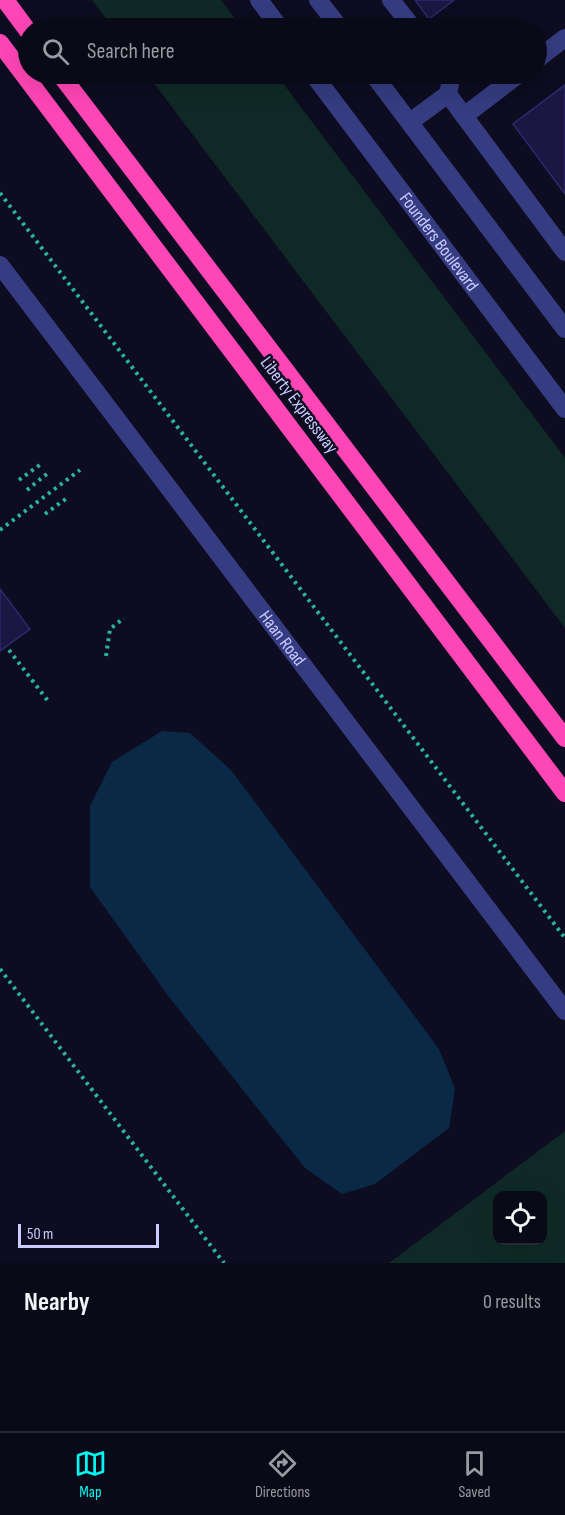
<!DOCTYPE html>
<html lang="en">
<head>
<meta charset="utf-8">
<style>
  :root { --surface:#0a0918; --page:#181725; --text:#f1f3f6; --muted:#999aa2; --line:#2a2a37; --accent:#00f6ef }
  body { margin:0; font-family:"Sofia Sans Condensed",sans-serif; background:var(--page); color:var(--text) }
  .controls { position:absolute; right:18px; bottom:18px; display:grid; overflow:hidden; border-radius:12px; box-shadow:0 6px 24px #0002 }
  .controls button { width:54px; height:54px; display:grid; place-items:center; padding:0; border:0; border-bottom:2px solid var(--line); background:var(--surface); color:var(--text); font:30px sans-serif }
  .scale { position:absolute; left:18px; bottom:15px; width:141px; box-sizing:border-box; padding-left:6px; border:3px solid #cbccff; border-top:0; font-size:16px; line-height:21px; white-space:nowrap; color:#cbccff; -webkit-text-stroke:4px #0d0c20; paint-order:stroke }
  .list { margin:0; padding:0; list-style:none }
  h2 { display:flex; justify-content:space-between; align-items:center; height:78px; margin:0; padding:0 24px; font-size:26px }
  h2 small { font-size:20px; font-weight:400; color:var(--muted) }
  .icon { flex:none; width:33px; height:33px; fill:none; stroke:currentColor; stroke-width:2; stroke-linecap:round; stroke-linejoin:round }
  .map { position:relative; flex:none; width:565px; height:1263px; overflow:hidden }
  .search { position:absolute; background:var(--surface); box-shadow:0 6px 24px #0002; left:18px; right:18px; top:18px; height:66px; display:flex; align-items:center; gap:15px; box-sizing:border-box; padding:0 21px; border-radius:33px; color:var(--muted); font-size:22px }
  .sheet { height:168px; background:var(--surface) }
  nav { display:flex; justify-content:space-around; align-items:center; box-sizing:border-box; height:84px; border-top:2px solid var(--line); background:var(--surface); font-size:16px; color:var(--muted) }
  nav a { display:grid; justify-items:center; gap:3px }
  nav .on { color:var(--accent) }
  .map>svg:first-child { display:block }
  .green { fill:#0f2a26; fill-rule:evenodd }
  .water { fill:#0a2946 }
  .building { fill:#1b1742; stroke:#2d296e; stroke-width:1.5 }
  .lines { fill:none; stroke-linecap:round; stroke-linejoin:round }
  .path { stroke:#29b59a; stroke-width:4; stroke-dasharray:3 4.5; stroke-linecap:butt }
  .minor { stroke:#353c81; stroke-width:18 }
  .highway { stroke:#ff46b6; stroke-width:18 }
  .labels { text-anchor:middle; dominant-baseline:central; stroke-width:5; stroke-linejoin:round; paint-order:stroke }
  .street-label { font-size:18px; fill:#cbccff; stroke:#0d0c20 }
</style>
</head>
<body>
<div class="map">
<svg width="565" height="1263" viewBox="0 0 565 1263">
  <rect width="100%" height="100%" fill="#0d0c20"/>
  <g class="green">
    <polygon points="92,0 221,0 242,28 113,28"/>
    <polygon points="147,74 276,74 565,458 565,628"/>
    <path d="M565,1131V1263H389ZM498,1196H542V1240H498Z"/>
  </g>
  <polygon class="water" points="162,731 190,733 231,770 439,1049 455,1089 449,1128 375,1184 342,1194 305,1168 169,997 90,887 90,806 112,762"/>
  <g class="building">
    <polygon points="415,0 454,0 429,19"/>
    <polygon points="565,85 565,194 513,124"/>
    <polygon points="0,589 30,629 0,651"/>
  </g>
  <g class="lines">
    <g class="path">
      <polyline points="0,193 565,938"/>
      <polyline points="19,480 41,464"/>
      <polyline points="27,490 48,473"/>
      <polyline points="45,514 67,498"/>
      <polyline points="0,530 80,470"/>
      <polyline points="9,650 48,701"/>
      <polyline points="106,656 110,629 124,618"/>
      <polyline points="0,969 224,1263"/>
    </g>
    <g class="minor">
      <polyline points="259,0 280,28"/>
      <polyline points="318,0 340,28"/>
      <polyline points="391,0 413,28"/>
      <polyline points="536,60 565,38"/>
      <path id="s1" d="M313,74L565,409"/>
      <polyline points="373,74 565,329"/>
      <polyline points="447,74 451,79 448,94 464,116"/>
      <polyline points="519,74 464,116 565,252"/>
      <polyline points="410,122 448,94"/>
      <path id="s2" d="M0,265L565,1011"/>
    </g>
    <g class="highway">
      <polyline points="5,0 28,31"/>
      <polyline points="0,43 565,793"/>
      <polyline points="60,74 565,738"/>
    </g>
  </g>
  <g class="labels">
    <g class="street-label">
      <text stroke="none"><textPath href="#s1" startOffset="210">Founders Boulevard</textPath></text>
      <text transform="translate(299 405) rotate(53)">Liberty Expressway</text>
      <text stroke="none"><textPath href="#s2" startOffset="468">Haan Road</textPath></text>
    </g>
  </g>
</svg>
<div class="controls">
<button><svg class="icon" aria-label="locate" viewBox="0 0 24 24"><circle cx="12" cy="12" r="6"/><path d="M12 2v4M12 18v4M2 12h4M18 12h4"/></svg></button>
</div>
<div class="scale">50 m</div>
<div class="search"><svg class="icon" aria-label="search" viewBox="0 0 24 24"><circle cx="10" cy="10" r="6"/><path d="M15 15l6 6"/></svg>Search here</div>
</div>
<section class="sheet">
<h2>Nearby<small>0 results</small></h2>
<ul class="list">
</ul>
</section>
<nav>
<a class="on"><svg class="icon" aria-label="map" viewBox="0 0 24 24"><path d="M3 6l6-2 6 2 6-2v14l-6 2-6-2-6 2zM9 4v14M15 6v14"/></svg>Map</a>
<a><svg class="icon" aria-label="directions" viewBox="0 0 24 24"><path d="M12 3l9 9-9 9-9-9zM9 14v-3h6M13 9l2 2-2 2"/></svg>Directions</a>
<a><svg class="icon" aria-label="saved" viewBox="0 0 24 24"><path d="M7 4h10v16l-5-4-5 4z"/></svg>Saved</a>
</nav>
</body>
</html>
